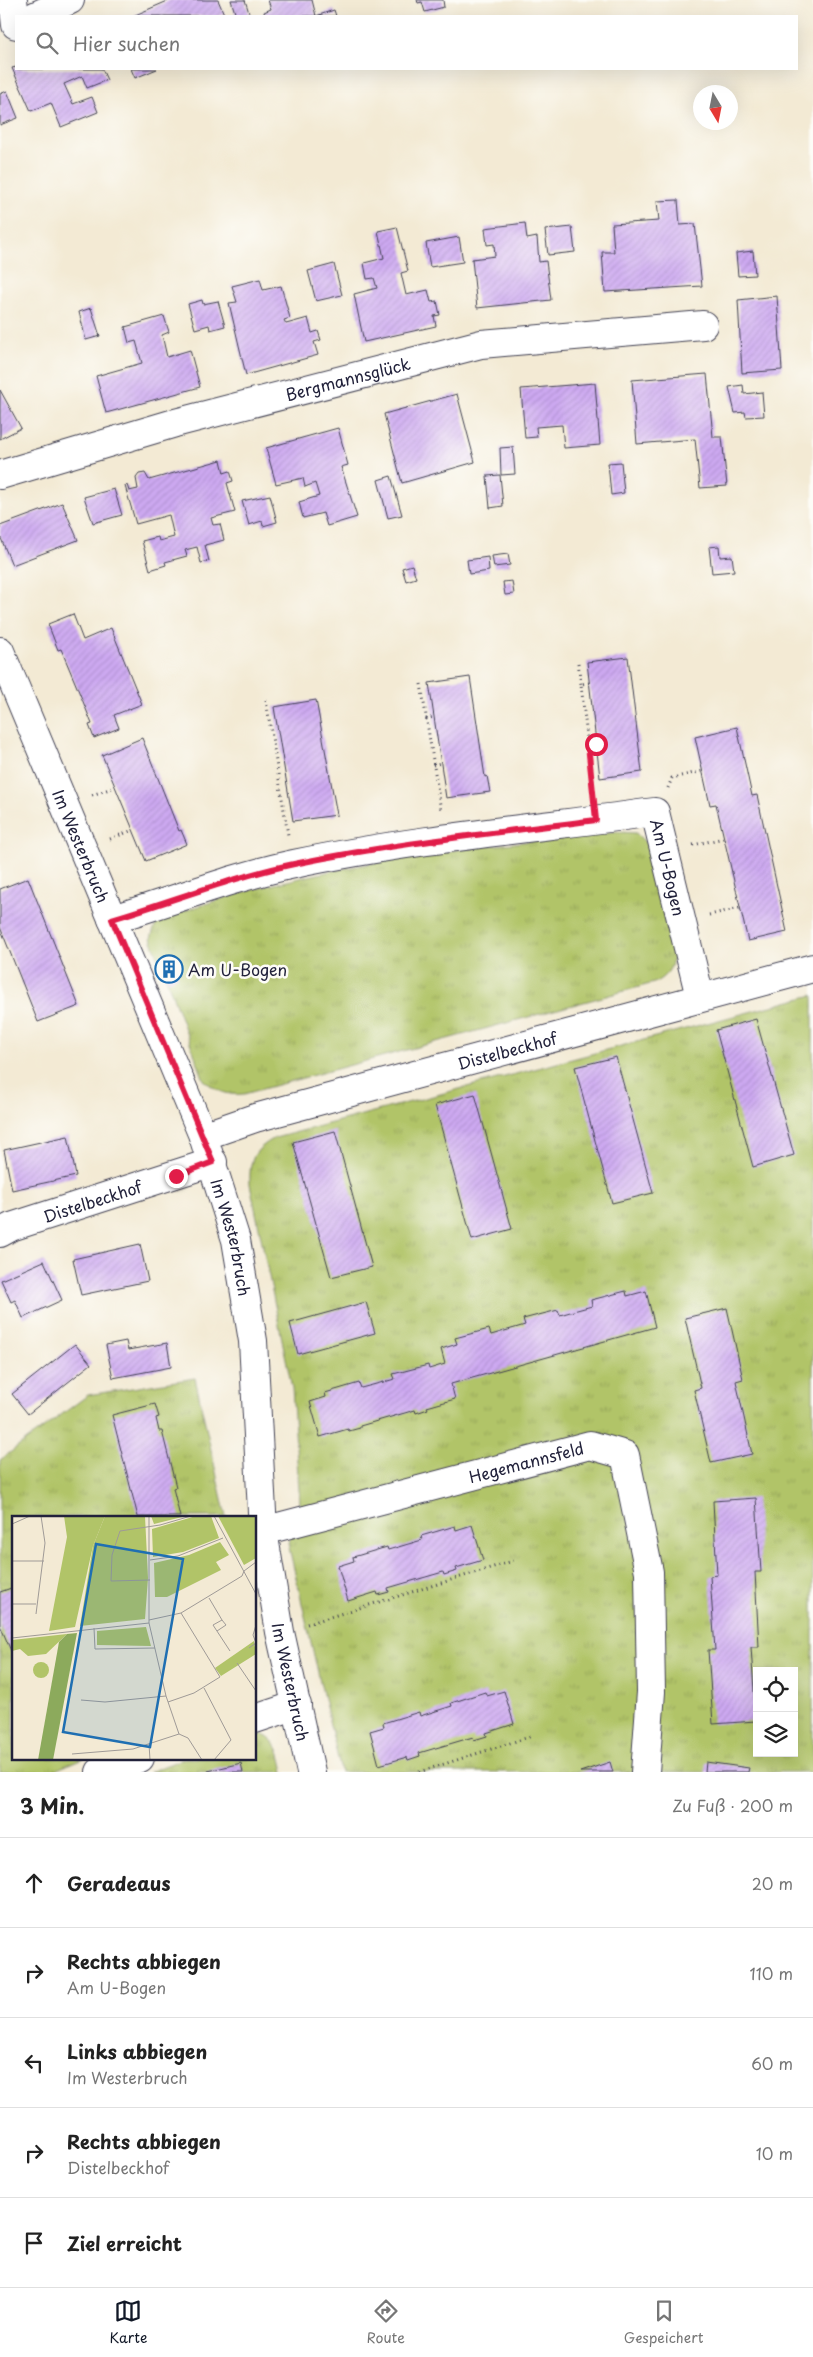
<!DOCTYPE html>
<html lang="de">
<head>
<meta charset="utf-8">
<style>
  :root { --surface:#fff; --page:#f6f6f6; --text:#222; --muted:#767676; --line:#e0e0e0; --accent:#111827 }
  body { margin:0; font-family:"Playpen Sans",sans-serif; background:var(--page); color:var(--text) }
  .controls { position:absolute; right:15px; bottom:15px; display:grid; overflow:hidden; border-radius:0px; box-shadow:0 5px 20px #0002 }
  .controls button { width:45px; height:45px; display:grid; place-items:center; padding:0; border:0; border-bottom:1px solid var(--line); background:var(--surface); color:var(--text); font:25px sans-serif }
  .compass { position:absolute; left:693px; top:85px; width:45px; height:45px; border-radius:50%; background:var(--surface); box-shadow:0 5px 20px #0002; rotate:170deg }
  .stop { position:absolute; width:15px; height:15px; margin:-11px; border:4px solid #e11d48; border-radius:50%; background:#fff }
  .stop.end { background:#e11d48; border-color:#fff; box-shadow:0 1px 5px #0008 }
  .list { margin:0; padding:0; list-style:none }
  h2 { display:flex; justify-content:space-between; align-items:center; height:65px; margin:0; padding:0 20px; font-size:21px }
  h2 small { font-size:16px; font-weight:400; color:var(--muted) }
  .list li { display:grid; grid-template-columns:32px 1fr auto; gap:15px; align-items:center; box-sizing:border-box; height:90px; padding:0 20px; border-top:1px solid var(--line) }
  .list b { display:block; font-size:19px; white-space:nowrap }
  .list p { margin:0; font-size:16px; white-space:nowrap; color:var(--muted) }
  .list em { font-size:16px; font-style:normal; color:var(--muted) }
  .icon { flex:none; width:28px; height:28px; fill:none; stroke:currentColor; stroke-width:2; stroke-linecap:round; stroke-linejoin:round }
  .map { position:relative; flex:none; width:813px; height:1772px; overflow:hidden }
  .search { position:absolute; background:var(--surface); box-shadow:0 5px 20px #0002; left:15px; right:15px; top:15px; height:55px; display:flex; align-items:center; gap:12px; box-sizing:border-box; padding:0 18px; border-radius:0px; color:var(--muted); font-size:19px }
  .sheet { height:515px; background:var(--surface) }
  nav { display:flex; justify-content:space-around; align-items:center; box-sizing:border-box; height:70px; border-top:1px solid var(--line); background:var(--surface); font-size:14px; color:var(--muted) }
  nav a { display:grid; justify-items:center; gap:2px }
  nav .on { color:var(--accent) }
  .map>svg:first-child { display:block }
  .grass { fill:url(#grass-tufts); stroke:#6a7352; fill-rule:evenodd }
  .building { fill:url(#building-hatch) }
  .lines { fill:none; stroke-linecap:round; stroke-linejoin:round }
  .minor-casing { stroke:#414052; stroke-width:30 }
  .path { stroke:#414052; stroke-width:3; stroke-dasharray:1 4; stroke-linecap:butt }
  .minor { stroke:#fff; stroke-width:28 }
  .route { stroke:#e11d48; stroke-width:6 }
  .labels { text-anchor:middle; dominant-baseline:central; stroke-width:5; stroke-linejoin:round; paint-order:stroke }
  .street-label { font-size:16px; fill:#22223b; stroke:#fdfcf7 }
  .poi-label { font-size:16px; fill:#22223b; stroke:#fdfcf7; text-anchor:start }
  .inset-road { fill:none; stroke:#9f9a97; stroke-width:1 }
  .view { fill:#1f6fb2; fill-opacity:0.15; stroke:#1f6fb2; stroke-width:2.5 }
  .inset-edge { fill:none; stroke:#22223b; stroke-width:2.5 }
</style>
</head>
<body>
<div class="map">
<svg width="813" height="1772" viewBox="0 0 813 1772">
  <defs>
    <pattern id="grass-tufts" width="24" height="20" patternUnits="userSpaceOnUse" patternTransform="scale(1.25)"><rect width="24" height="20" fill="#b1c468"/><path d="M3 7l-1-3M5 7V3M7 7l1-3M15 17l-1-3M17 17v-4M19 17l1-3" fill="none" stroke="#98a85b"/></pattern>
    <pattern id="building-hatch" width="6" height="6" patternUnits="userSpaceOnUse" patternTransform="scale(1.25)"><rect width="6" height="6" fill="#cda9f1"/><path d="M-1 1l2-2M0 6l6-6M5 7l2-2" fill="none" stroke="#b091d0"/></pattern>
  </defs>
  <rect width="100%" height="100%" fill="#fdfcf7"/>
  <filter id="ink" filterUnits="userSpaceOnUse"><feTurbulence type="fractalNoise" baseFrequency=".02" numOctaves="2"/><feDisplacementMap in="SourceGraphic" scale="10" xChannelSelector="R" yChannelSelector="G"/><feConvolveMatrix kernelMatrix="1 2 1 2 8 2 1 2 1" color-interpolation-filters="sRGB"/></filter>
  <filter id="wash" filterUnits="userSpaceOnUse"><feTurbulence type="fractalNoise" baseFrequency=".0096" numOctaves="4" result="noise"/><feDisplacementMap in="SourceGraphic" scale="20" xChannelSelector="R" yChannelSelector="G"/><feGaussianBlur stdDeviation="1.12" result="paint"/><feColorMatrix in="noise" values="0 0 0 0 0 0 0 0 0 0 0 0 0 0 0 0 0 1.4 0 .05"/><feComposite in="paint" operator="in"/></filter>
  <g filter="url(#wash)">
    <rect width="100%" height="100%" fill="#f3ead4"/>
    <g class="grass">
      <path d="M619,832L636,833L649,846L673,956C673,969 665,977 654,983L244,1094C226,1096 217,1091 204,1080L151,938L155,926L165,918C310,864 465,847 619,832Z"/>
      <path d="M813,995V1772H341L288,1543L300,1504L292,1388L250,1184C249,1160 253,1150 275,1138ZM757,1671H794V1753H757Z"/>
      <polygon points="195,1378 226,1517 14,1517 14,1758 84,1758 50,1772 0,1772 0,1460 88,1395"/>
      <path d="M261,1734C279,1741 280,1754 284,1772H149L185,1758H255V1736Z"/>
    </g>
    <g id="blocks">
      <g class="building">
        <polygon points="170,0 218,0 224,14 218,16 133,16"/>
        <polygon points="231,0 245,0 250,16 236,16"/>
        <polygon points="268,0 312,0 316,16 334,10 336,16 265,16 264,12 271,9"/>
        <polygon points="417,0 443,0 444,7 425,12 422,2 418,3"/>
        <polygon points="16,67 16,69 102,69 107,80 87,88 82,76 64,84 73,104 92,97 98,112 61,127 51,103 31,111 12,68"/>
        <polygon points="131,69 157,69 135,78"/>
        <polygon points="7,91 18,118 0,125 0,94"/>
        <polygon points="678,200 680,225 695,224 702,286 605,292 602,252 614,252 612,224 659,221 657,201"/>
        <polygon points="525,223 527,239 537,237 539,262 546,261 551,300 477,308 472,259 495,256 494,244 487,245 485,228"/>
        <polygon points="397,227 408,271 401,273 406,295 428,290 431,302 437,301 440,315 434,316 436,326 364,342 354,294 377,288 374,278 367,279 364,263 384,258 378,231"/>
        <polygon points="572,227 575,252 548,255 545,230"/>
        <polygon points="459,237 463,262 430,267 426,243"/>
        <polygon points="753,251 755,275 738,276 736,253"/>
        <polygon points="334,264 342,295 316,301 308,271"/>
        <polygon points="260,279 263,290 281,286 290,318 284,320 286,324 308,318 312,333 318,331 321,340 314,342 318,355 246,375 229,303 237,302 232,286"/>
        <polygon points="777,296 782,370 742,373 738,300"/>
        <polygon points="202,300 203,304 218,301 225,326 210,330 209,325 195,329 188,304"/>
        <polygon points="91,308 100,336 86,340 79,312"/>
        <polygon points="164,316 169,332 162,335 167,357 190,350 200,387 106,413 96,376 142,363 136,341 129,343 125,327"/>
        <polygon points="707,374 713,437 722,437 727,486 700,488 695,439 637,444 632,380"/>
        <polygon points="595,383 600,445 564,448 562,425 536,427 537,437 525,438 521,389"/>
        <polygon points="743,385 744,394 762,392 764,416 746,417 745,412 735,413 729,387"/>
        <polygon points="0,390 21,428 0,439"/>
        <polygon points="457,394 475,462 402,483 384,414"/>
        <polygon points="338,428 348,465 341,467 357,517 327,526 323,513 303,518 299,502 319,496 315,483 305,487 303,478 276,484 266,448"/>
        <polygon points="513,447 515,474 501,475 500,448"/>
        <polygon points="221,460 224,473 230,471 233,481 227,483 235,512 211,518 213,525 220,524 224,540 205,545 209,561 201,563 197,547 185,550 187,556 165,562 166,565 150,570 142,541 158,537 159,541 174,537 169,515 136,524 125,486 127,485 129,491 138,489 136,478 139,474 145,473 149,480"/>
        <polygon points="621,462 624,493 611,495 608,463"/>
        <polygon points="500,475 503,506 490,508 487,476"/>
        <polygon points="391,476 402,515 388,518 378,480"/>
        <polygon points="114,489 122,515 93,523 84,497"/>
        <polygon points="270,495 277,522 263,526 262,521 249,525 242,501"/>
        <polygon points="62,503 78,540 12,565 0,536 0,526"/>
        <polygon points="719,546 720,557 732,556 734,571 712,573 709,547"/>
        <polygon points="508,554 510,565 494,567 492,556"/>
        <polygon points="488,557 489,571 469,574 467,560"/>
        <polygon points="412,565 416,578 406,581 402,568"/>
        <polygon points="512,581 514,594 505,595 503,582"/>
        <polygon points="73,614 83,640 111,628 142,704 114,715 119,728 94,738 89,725 92,724 82,699 61,649 58,650 48,624"/>
        <polygon points="628,657 642,772 600,778 587,662"/>
        <polygon points="470,677 485,777 487,776 490,792 446,798 429,683"/>
        <polygon points="316,700 337,815 293,821 274,707"/>
        <polygon points="737,727 752,796 757,795 787,932 748,941 716,804 710,805 695,737"/>
        <polygon points="142,738 179,831 181,830 187,844 146,861 102,755"/>
        <polygon points="28,878 79,1006 38,1022 0,927 0,889"/>
        <polygon points="170,957 178,976 168,981 160,962"/>
        <polygon points="756,1019 794,1155 753,1167 716,1030"/>
        <polygon points="616,1057 653,1193 612,1203 575,1067"/>
        <polygon points="475,1094 512,1229 472,1240 435,1105"/>
        <polygon points="335,1131 372,1267 331,1277 293,1142"/>
        <polygon points="68,1136 76,1176 12,1190 4,1150"/>
        <polygon points="140,1244 148,1281 81,1295 73,1259"/>
        <polygon points="44,1261 62,1300 23,1318 15,1300 11,1302 1,1280"/>
        <polygon points="626,1291 627,1296 646,1291 655,1327 451,1384 455,1399 427,1407 428,1409 416,1413 415,1410 360,1426 360,1428 349,1431 348,1429 320,1437 310,1402 326,1397 325,1393 359,1383 361,1388 395,1379 393,1374 428,1365 429,1369 445,1364 441,1349 457,1344 455,1338 489,1329 491,1335 525,1325 523,1319 558,1310 560,1315 577,1310 592,1306 591,1300"/>
        <polygon points="366,1302 375,1333 298,1354 290,1323"/>
        <polygon points="727,1308 743,1379 736,1381 752,1454 711,1463 694,1390 701,1388 685,1318"/>
        <polygon points="126,1341 128,1350 167,1343 171,1367 113,1378 106,1345"/>
        <polygon points="75,1344 91,1364 28,1414 12,1394"/>
        <polygon points="155,1404 159,1417 156,1418 159,1431 162,1431 176,1487 173,1488 180,1517 138,1517 112,1415"/>
        <polygon points="756,1498 761,1572 755,1572 759,1647 751,1647 756,1721 713,1724 708,1650 715,1650 710,1576 717,1575 713,1501"/>
        <polygon points="472,1525 483,1560 456,1568 457,1571 444,1575 443,1572 388,1588 389,1592 378,1595 377,1592 348,1601 338,1566 354,1561 353,1557 387,1547 388,1550 422,1540 421,1536 455,1526 456,1530"/>
        <polygon points="14,1587 14,1658 0,1625 0,1592"/>
        <polygon points="504,1691 514,1724 486,1733 487,1736 474,1740 473,1737 419,1753 420,1756 408,1760 407,1757 379,1765 370,1731 384,1727 383,1723 419,1712 420,1716 452,1706 451,1703 485,1692 487,1696"/>
        <polygon points="610,1762 613,1772 580,1772"/>
        <polygon points="706,1762 749,1768 748,1772 705,1772"/>
        <polygon points="241,1763 243,1772 208,1772 208,1771"/>
      </g>
    </g>
  </g>
  <g filter="url(#ink)">
    <use href="#blocks" fill-opacity="0" stroke="#414052" stroke-width="1"/>
    <g class="lines">
      <g class="minor-casing">
        <g id="minor">
          <polyline points="13,0 16,25"/>
          <polyline points="35,16 70,0"/>
          <path id="s1" d="M0,475L175,423L481,344L703,325"/>
          <path id="s2" d="M0,651L203,1136L236,1240L253,1341L263,1531L280,1632L311,1772"/>
          <path id="s3" d="M112,919C173,901 232,877 294,864C413,839 535,828 655,812L700,997"/>
          <path id="s4" d="M203,1136L255,1118L813,968"/>
          <path id="s5" d="M0,1233L11,1227L213,1162"/>
          <path id="s6" d="M263,1531L590,1445L625,1455L649,1572L651,1692L645,1772"/>
          <polyline points="255,1719 297,1705"/>
          <polyline points="100,1772 140,1758"/>
        </g>
      </g>
      <g class="path">
        <polyline points="578,663 581,684"/>
        <polyline points="589,683 581,684 593,792"/>
        <polyline points="421,684 441,811"/>
        <polyline points="266,700 288,835"/>
        <polyline points="426,719 434,717"/>
        <polyline points="588,745 596,744"/>
        <polyline points="433,765 441,763"/>
        <polyline points="668,788 672,778 703,771"/>
        <polyline points="92,795 115,787"/>
        <polyline points="110,839 133,830"/>
        <polyline points="693,845 724,838"/>
        <polyline points="709,915 740,908"/>
        <polyline points="307,1624 513,1561"/>
        <polyline points="419,1772 532,1736"/>
      </g>
      <use href="#minor" class="minor"/>
    </g>
  </g>
  <g class="lines" filter="url(#ink)">
    <path class="route" d="M176,1176L213,1162L112,919C173,901 232,877 294,864C394,843 495,833 596,820L588,745L596,744"/>
  </g>
  <defs>
    <g id="building-ring" transform="scale(1.4375)"><circle r="9.5" fill="#fdfcf7" stroke="#1f6fb2" stroke-width="1.5"/><path d="M-4-6H4V6H1V3H-1V6H-4ZM-2.5-4.3h1.7v1.8h-1.7ZM.8-4.3h1.7v1.8H.8ZM-2.5-1h1.7V.8h-1.7ZM.8-1h1.7V.8H.8Z" fill="#1f6fb2"/></g>
  </defs>
  <g fill-rule="evenodd">
    <use href="#building-ring" x="169" y="969"/>
  </g>
  <g class="labels">
    <g class="street-label">
      <text stroke="none"><textPath href="#s1" startOffset="361">Bergmannsglück</textPath></text>
      <text stroke="none"><textPath href="#s2" startOffset="211">Im Westerbruch</textPath></text>
      <text stroke="none"><textPath href="#s3" startOffset="612">Am U-Bogen</textPath></text>
      <text stroke="none"><textPath href="#s4" startOffset="316">Distelbeckhof</textPath></text>
      <text stroke="none"><textPath href="#s5" startOffset="98">Distelbeckhof</textPath></text>
      <text stroke="none"><textPath href="#s2" startOffset="631">Im Westerbruch</textPath></text>
      <text stroke="none"><textPath href="#s6" startOffset="272">Hegemannsfeld</textPath></text>
      <text stroke="none"><textPath href="#s2" startOffset="1081">Im Westerbruch</textPath></text>
    </g>
    <g class="poi-label">
      <text x="188" y="969">Am U-Bogen</text>
    </g>
  </g>
  <g transform="translate(12 1516)">
    <rect width="244" height="244" fill="#f3ead4"/>
    <path d="M93,0H133L136,62L133,103L68,110L81,30ZM139,0H174L142,8ZM184,0H199L207,22L171,36L141,41L140,13ZM208,26L217,39L204,46L209,54L155,81H143L142,47L177,39ZM134,111L139,130L85,129V115ZM55,118L34,138L16,140L8,133L0,135V124Z" fill="#b1c468"/>
    <path d="M65,117L41,244H26L47,126L55,118Z" fill="#8caa5c"/>
    <path d="M206,0H244V42L232,49Z" fill="#b1c468"/>
    <path d="M52,0H93L81,30L63,111L37,115L55,21ZM242,125L244,138L209,160L203,152Z" fill="#b1c468"/>
    <path d="M21 154a8 8 0 1 1 16 0a8 8 0 1 1-16 0Z" fill="#b1c468"/>
    <path class="inset-road" d="M137,0V107L154,180L167,218L176,222L190,244M202,0L244,78M0,8L18,0M138,44L166,40L211,22M0,45H32M138,64L99,65L100,39L108,15L148,9L179,0M197,82L210,104L201,109L218,135M0,88H24M24,98L33,27L29,0M137,104L169,97L230,60L232,55L244,46M82,112L83,133L143,132M205,115L214,109L210,104M0,122L137,107M237,132L244,127L241,119L244,109M225,147L244,175M192,172L219,224L202,244M69,184L93,186L154,180M156,186L182,177L208,161L169,97M137,228L138,244M60,238L121,233L167,218"/>
    <path class="view" d="M84,28L171,43L138,231L51,216Z"/>
    <rect width="244" height="244" class="inset-edge"/>
  </g>
</svg>
<div class="controls">
<button><svg class="icon" aria-label="locate" viewBox="0 0 24 24"><circle cx="12" cy="12" r="6"/><path d="M12 2v4M12 18v4M2 12h4M18 12h4"/></svg></button>
<button><svg class="icon" aria-label="layers" viewBox="0 0 24 24"><path d="M12 4l9 5-9 5-9-5zM3 14l9 5 9-5"/></svg></button>
</div>
<svg class="compass" viewBox="-18 -18 36 36"><path d="M0-13l5 13h-10z" fill="#e53935"/><path d="M0 13l5-13h-10z" fill="#767676"/></svg>
<div class="stop" style="left:596px;top:744px"></div>
<div class="stop end" style="left:176px;top:1176px"></div>
<div class="search"><svg class="icon" aria-label="search" viewBox="0 0 24 24"><circle cx="10" cy="10" r="6"/><path d="M15 15l6 6"/></svg>Hier suchen</div>
</div>
<section class="sheet">
<h2>3 Min.<small>Zu Fuß · 200 m</small></h2>
<ul class="list">
<li><svg class="icon" aria-label="ahead" viewBox="0 0 24 24"><path d="M12 20V5M6 11l6-6 6 6"/></svg><div><b>Geradeaus</b></div><em>20 m</em></li>
<li><svg class="icon" aria-label="right" viewBox="0 0 24 24"><path d="M7 20v-9h11M14 6l5 5-5 5"/></svg><div><b>Rechts abbiegen</b><p>Am U-Bogen</p></div><em>110 m</em></li>
<li><svg class="icon" aria-label="left" viewBox="0 0 24 24"><path d="M17 20v-9H6M10 6l-5 5 5 5"/></svg><div><b>Links abbiegen</b><p>Im Westerbruch</p></div><em>60 m</em></li>
<li><svg class="icon" aria-label="right" viewBox="0 0 24 24"><path d="M7 20v-9h11M14 6l5 5-5 5"/></svg><div><b>Rechts abbiegen</b><p>Distelbeckhof</p></div><em>10 m</em></li>
<li><svg class="icon" aria-label="arrive" viewBox="0 0 24 24"><path d="M6 21V4h12l-3 4 3 4H6"/></svg><div><b>Ziel erreicht</b></div></li>
</ul>
</section>
<nav>
<a class="on"><svg class="icon" aria-label="map" viewBox="0 0 24 24"><path d="M3 6l6-2 6 2 6-2v14l-6 2-6-2-6 2zM9 4v14M15 6v14"/></svg>Karte</a>
<a><svg class="icon" aria-label="directions" viewBox="0 0 24 24"><path d="M12 3l9 9-9 9-9-9zM9 14v-3h6M13 9l2 2-2 2"/></svg>Route</a>
<a><svg class="icon" aria-label="saved" viewBox="0 0 24 24"><path d="M7 4h10v16l-5-4-5 4z"/></svg>Gespeichert</a>
</nav>
</body>
</html>
